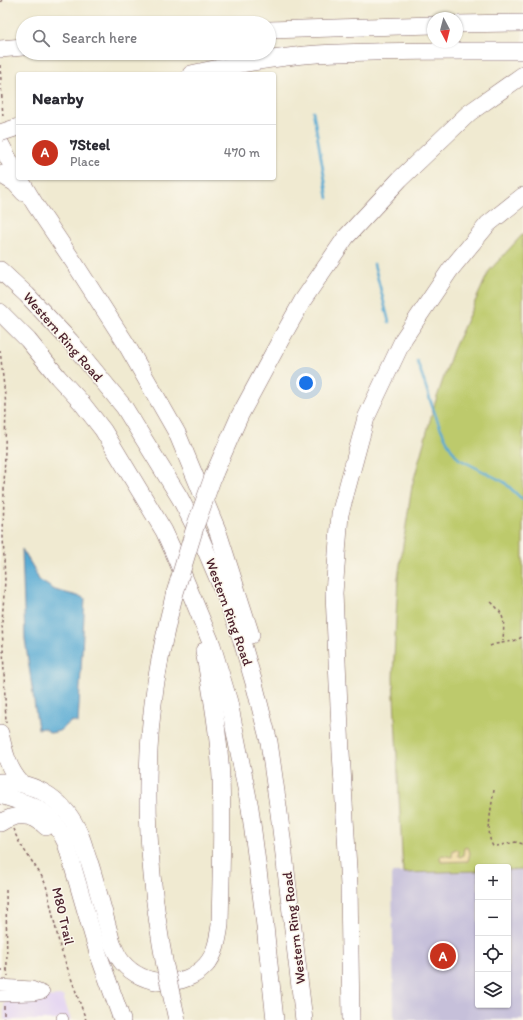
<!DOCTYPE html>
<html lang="en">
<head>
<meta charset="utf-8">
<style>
  :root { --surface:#fff; --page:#f2f2f3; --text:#2b2b33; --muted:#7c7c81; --line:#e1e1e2; --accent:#c8321e }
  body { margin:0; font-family:Itim,sans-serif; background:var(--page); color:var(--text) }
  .controls { position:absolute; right:12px; bottom:12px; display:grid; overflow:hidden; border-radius:4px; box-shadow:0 1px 3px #0004 }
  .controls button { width:36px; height:36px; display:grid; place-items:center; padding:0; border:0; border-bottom:1px solid var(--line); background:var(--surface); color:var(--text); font:20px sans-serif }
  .compass { position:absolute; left:427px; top:12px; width:36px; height:36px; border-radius:50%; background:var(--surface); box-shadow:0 1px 3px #0004; rotate:173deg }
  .you { position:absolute; left:306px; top:383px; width:14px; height:14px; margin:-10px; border:3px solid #fff; border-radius:50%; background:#1a73e8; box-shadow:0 0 0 6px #1a73e833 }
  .badge { display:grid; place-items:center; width:26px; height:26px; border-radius:50%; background:var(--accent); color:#fff; font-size:13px; font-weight:700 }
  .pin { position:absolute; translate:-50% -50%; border:2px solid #fff; box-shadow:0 1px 4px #0006 }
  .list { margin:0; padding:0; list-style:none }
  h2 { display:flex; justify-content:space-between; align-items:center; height:52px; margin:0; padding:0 16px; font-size:17px }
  h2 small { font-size:13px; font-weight:400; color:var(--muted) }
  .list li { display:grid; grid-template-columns:26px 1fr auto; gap:12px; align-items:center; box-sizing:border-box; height:56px; padding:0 16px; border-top:1px solid var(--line) }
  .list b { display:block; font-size:15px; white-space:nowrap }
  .list p { margin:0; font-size:13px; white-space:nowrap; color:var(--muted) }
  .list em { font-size:13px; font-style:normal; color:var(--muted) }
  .icon { flex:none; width:22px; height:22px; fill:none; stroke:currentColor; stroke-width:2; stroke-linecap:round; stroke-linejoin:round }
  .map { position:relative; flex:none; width:523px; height:1020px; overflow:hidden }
  .search { position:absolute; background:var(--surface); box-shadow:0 1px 3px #0004; left:16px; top:16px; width:260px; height:44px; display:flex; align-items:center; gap:10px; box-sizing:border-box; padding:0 14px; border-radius:22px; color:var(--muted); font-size:15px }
  .panel { position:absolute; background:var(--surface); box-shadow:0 1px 3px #0004; left:16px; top:72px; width:260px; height:108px; border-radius:4px }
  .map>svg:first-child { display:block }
  .built { fill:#e3d3f2 }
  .industrial { fill:#c6c0da }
  .green { fill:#bdca6c; stroke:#84744c }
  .sand { fill:#eeda9e; stroke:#9c7c64 }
  .water { fill:#58aad3; stroke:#51647f }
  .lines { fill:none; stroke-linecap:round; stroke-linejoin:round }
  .stream { stroke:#58aad3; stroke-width:2.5 }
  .minor-casing { stroke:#846665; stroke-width:12 }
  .highway-casing { stroke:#846665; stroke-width:18 }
  .path { stroke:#846665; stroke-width:1.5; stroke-dasharray:3 3; stroke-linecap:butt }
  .minor { stroke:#fff; stroke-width:11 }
  .highway { stroke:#fff; stroke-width:17 }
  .highway-bridge-casing { stroke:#846665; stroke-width:18; stroke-linecap:butt }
  .highway-bridge { stroke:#fff; stroke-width:17 }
  .labels { text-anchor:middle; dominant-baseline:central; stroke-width:3; stroke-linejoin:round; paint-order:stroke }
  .street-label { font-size:14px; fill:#4a1f2b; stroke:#fbf7ec }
</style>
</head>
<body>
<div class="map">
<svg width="523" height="1020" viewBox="0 0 523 1020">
  <rect width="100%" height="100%" fill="#fbf7ec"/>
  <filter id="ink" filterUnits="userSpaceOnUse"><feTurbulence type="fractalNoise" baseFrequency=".025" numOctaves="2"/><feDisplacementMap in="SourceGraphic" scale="8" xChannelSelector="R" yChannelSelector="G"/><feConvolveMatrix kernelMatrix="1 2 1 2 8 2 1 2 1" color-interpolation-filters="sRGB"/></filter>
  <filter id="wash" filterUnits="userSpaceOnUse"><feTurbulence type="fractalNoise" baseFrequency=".012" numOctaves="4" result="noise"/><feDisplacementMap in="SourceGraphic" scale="16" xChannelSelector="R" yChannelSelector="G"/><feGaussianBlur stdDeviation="0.9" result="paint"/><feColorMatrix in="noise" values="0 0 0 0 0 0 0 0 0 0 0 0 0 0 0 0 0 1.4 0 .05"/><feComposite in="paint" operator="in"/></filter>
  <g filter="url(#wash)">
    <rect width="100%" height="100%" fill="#f0ead1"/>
    <polygon class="built" points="63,996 71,1020 4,1020 4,1004 10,998"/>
    <polygon class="industrial" points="523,869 523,1020 394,1020 392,873 478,871 478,1005 508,1005 508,870"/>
    <polygon class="green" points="523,234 523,869 508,870 508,867 478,867 478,871 403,873 393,678 398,578 412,486 434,406 453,350 489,271"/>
    <polygon class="sand" points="468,847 470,853 468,861 441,862 440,857 442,855 452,857 453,850 457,849 459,851 458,856 461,857 463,855 464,848"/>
    <polygon class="water" points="22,549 33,567 39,580 55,590 85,598 78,723 72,721 59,731 51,733 43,728 38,729 25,639"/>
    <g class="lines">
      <g class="stream">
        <polyline points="313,111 328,198"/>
        <polyline points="374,264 389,322"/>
        <path d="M417,361C428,390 438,435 459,459L504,482L523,500"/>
      </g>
    </g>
  </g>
  <g filter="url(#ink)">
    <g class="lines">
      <g class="minor-casing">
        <g id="minor">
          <polyline points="0,985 32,987 44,992"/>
          <polyline points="0,996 34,995 43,993"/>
          <polyline points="62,1018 63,1020"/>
        </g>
      </g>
      <g class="highway-casing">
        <g id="highway">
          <polyline points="457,24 523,23"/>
          <polyline points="269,30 433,25"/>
          <polyline points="0,49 23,47"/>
          <path d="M191,74C232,65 275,57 317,54C385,50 454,51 523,51"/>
          <polyline points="0,143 18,177"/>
          <polyline points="0,174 15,183 24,193"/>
          <polyline points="19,178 36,206 75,264 125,342 177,433 218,532 251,635"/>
          <polyline points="0,270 27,295 70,341 124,407 180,498 201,539 227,600 241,638 254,683 269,742 279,813 304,1020"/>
          <polyline points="0,312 28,340 58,377 81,402 103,430 164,531 174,553 212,645 229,702 250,808 264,917 275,1020"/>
          <polyline points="214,474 240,415 281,339 303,300 346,237 400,179 469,113 523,75"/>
          <path d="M0,733C4,751 8,769 21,783"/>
          <path d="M0,782C37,781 66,801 80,835C84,844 86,855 90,864C98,890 105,917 112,943C115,950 117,956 122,962C143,987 184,989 206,965C216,954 218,938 220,925C221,876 223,827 221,778C219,736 212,693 204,651"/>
          <path d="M0,795C34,806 50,807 66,843L98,953L122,1020"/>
          <path d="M0,823C16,813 33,813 46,827"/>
          <path d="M165,966C148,875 142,780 155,688C160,657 166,627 174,596"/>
          <polyline points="351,1020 349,885 341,752 334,593 340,514 366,418 404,338 450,270 488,224 523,196"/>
        </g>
      </g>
      <g class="path">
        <polyline points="0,2 2,0"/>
        <polyline points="0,65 3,118"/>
        <polyline points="0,350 6,405 3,536 5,581 2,622 6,723"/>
        <path d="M491,602C506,615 504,622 503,641"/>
        <path d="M490,646C501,641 514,644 523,636"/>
        <path d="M494,790C492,803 485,836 493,846H497L516,842L523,844"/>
        <polyline points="13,829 19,842 41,875 46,885 60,947 86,1020"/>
        <polyline points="6,890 7,970"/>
        <polyline points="0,970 7,970 8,976"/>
        <polyline points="4,1006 4,1020"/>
      </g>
      <use href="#minor" class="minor"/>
      <use href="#highway" class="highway"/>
      <g class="highway-bridge-casing">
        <g id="highway-bridge">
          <polyline points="0,133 18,127"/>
          <polyline points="174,596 196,524 214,474"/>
          <polyline points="165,966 177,1020"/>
        </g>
      </g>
      <use href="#highway-bridge" class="highway-bridge"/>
    </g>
  </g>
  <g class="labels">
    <g class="street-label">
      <text transform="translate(63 337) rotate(49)">Western Ring Road</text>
      <text transform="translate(229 612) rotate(70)">Western Ring Road</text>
      <text transform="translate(63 916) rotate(77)">M80 Trail</text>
      <text transform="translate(294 928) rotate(-97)">Western Ring Road</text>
    </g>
  </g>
</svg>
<div class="controls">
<button>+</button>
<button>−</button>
<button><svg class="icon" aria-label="locate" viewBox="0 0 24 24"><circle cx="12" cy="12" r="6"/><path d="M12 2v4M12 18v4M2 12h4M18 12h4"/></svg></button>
<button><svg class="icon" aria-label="layers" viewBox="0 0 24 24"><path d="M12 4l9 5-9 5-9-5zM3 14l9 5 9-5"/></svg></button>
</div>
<svg class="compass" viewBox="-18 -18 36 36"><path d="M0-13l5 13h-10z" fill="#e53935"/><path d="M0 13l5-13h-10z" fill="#7c7c81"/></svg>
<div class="you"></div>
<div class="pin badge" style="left:443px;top:956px">A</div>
<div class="search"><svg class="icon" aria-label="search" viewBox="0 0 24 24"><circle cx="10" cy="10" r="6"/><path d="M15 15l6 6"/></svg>Search here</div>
<section class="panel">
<h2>Nearby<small></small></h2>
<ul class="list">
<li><span class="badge">A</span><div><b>7Steel</b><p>Place</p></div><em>470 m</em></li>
</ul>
</section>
</div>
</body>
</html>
